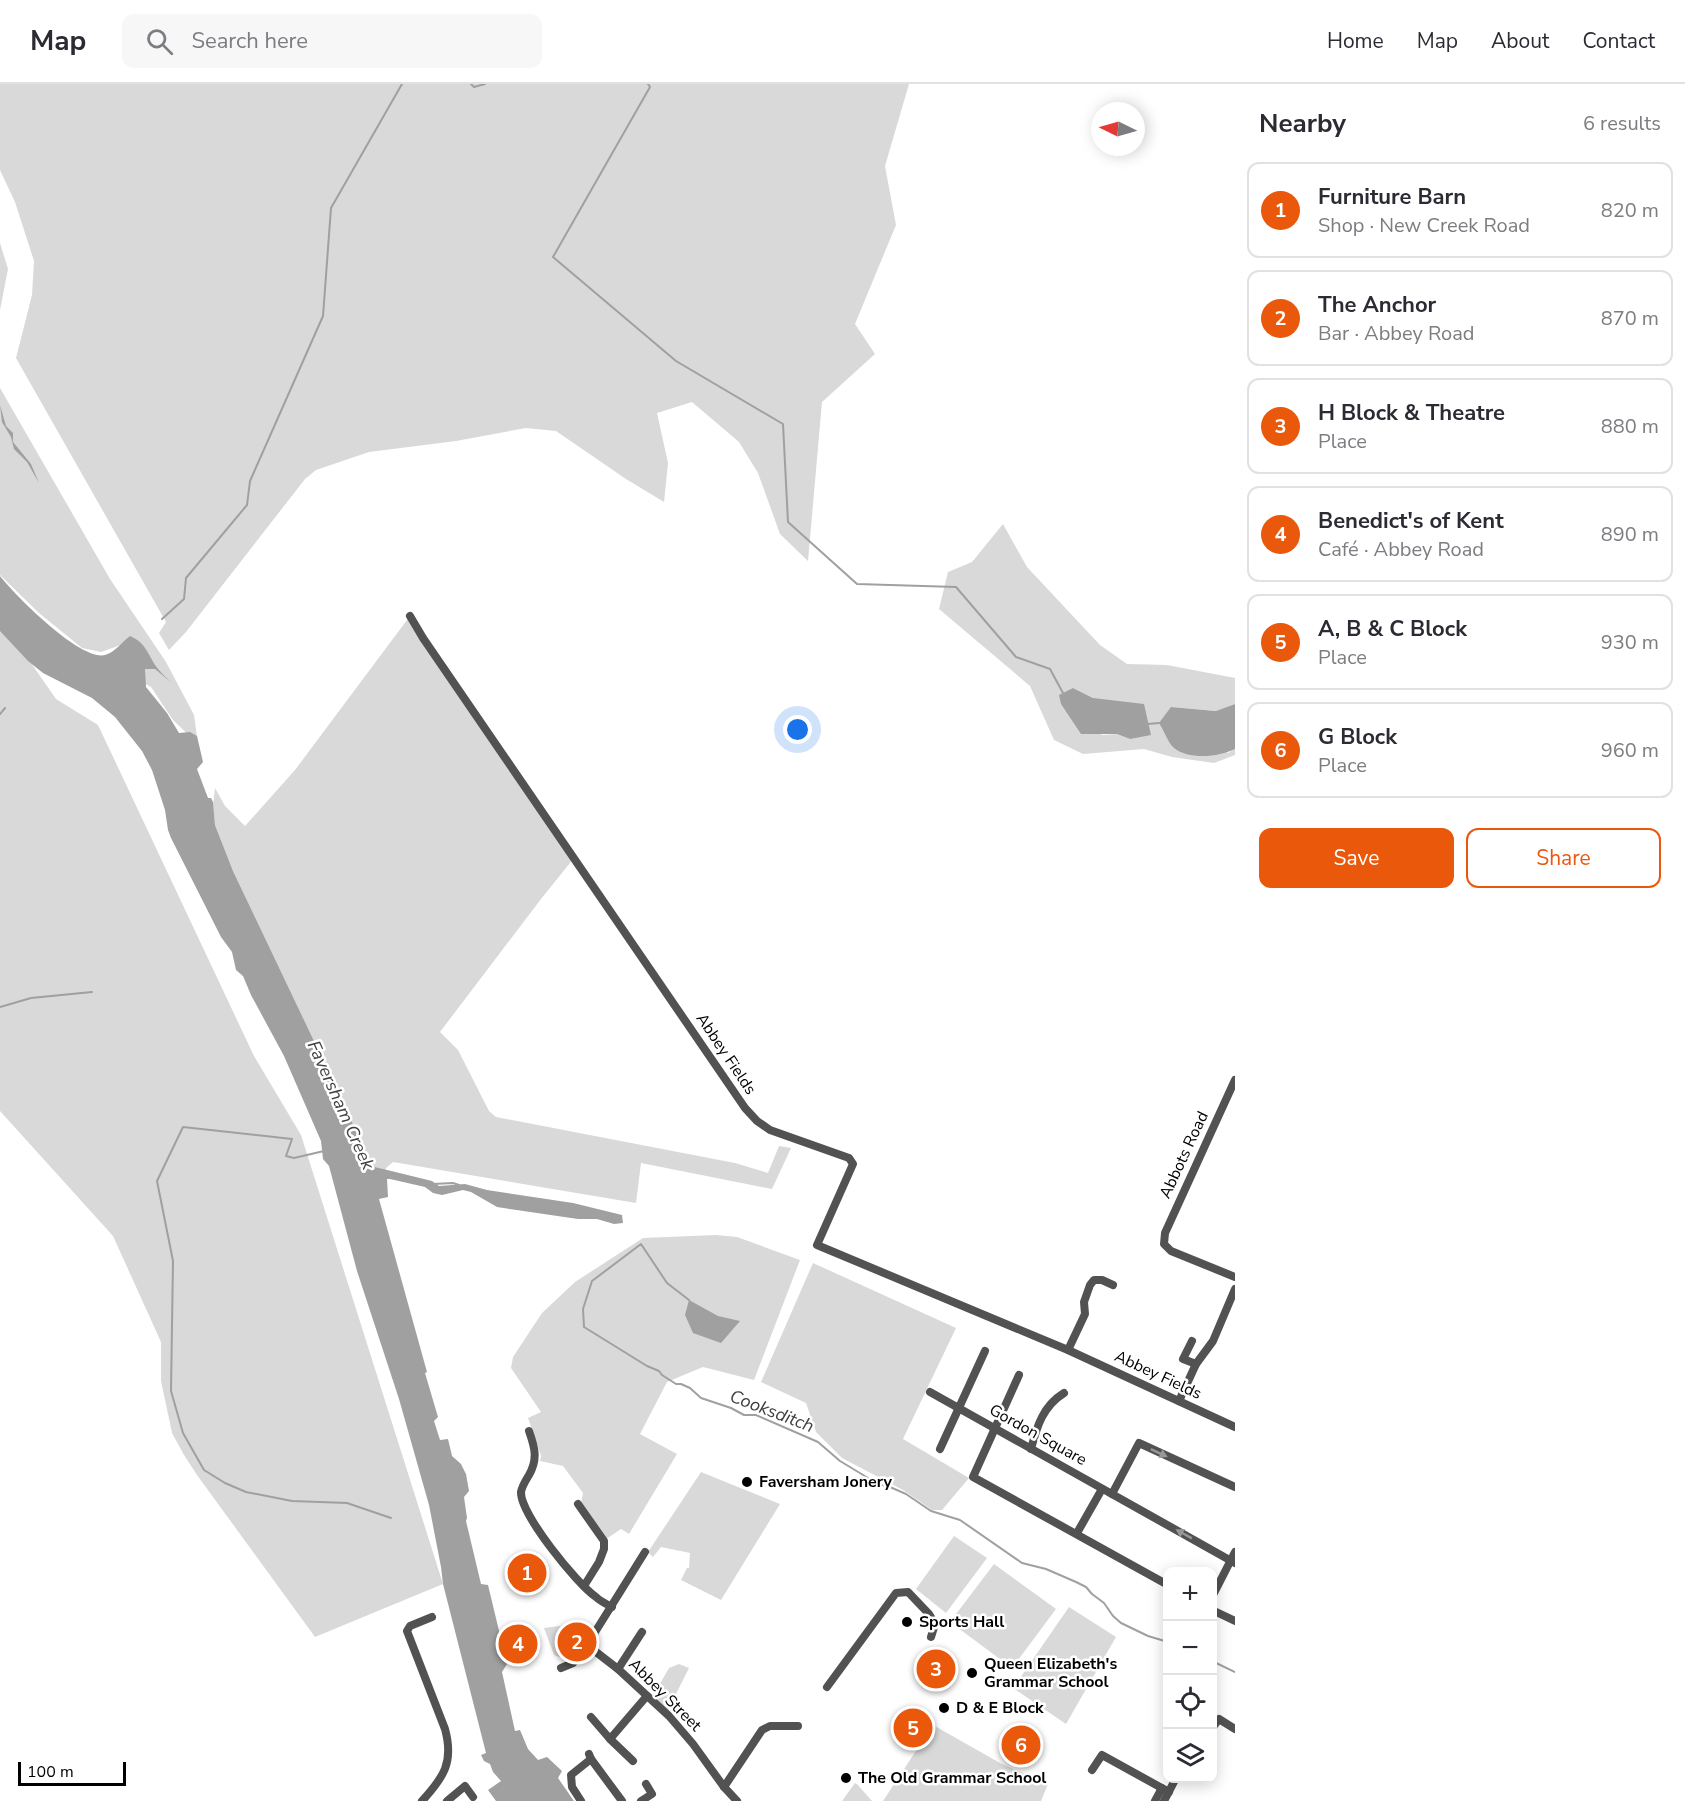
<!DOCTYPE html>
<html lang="en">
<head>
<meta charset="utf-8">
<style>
  :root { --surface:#fff; --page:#f7f7f7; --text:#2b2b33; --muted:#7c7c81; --line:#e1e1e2; --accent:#ea580c }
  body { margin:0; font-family:"Nunito Sans",sans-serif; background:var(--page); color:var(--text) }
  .controls { position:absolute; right:18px; bottom:18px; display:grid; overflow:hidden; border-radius:12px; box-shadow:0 3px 15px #0003 }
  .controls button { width:54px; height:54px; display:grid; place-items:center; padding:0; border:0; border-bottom:2px solid var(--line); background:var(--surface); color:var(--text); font:30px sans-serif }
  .compass { position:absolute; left:1091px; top:18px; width:54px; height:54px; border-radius:50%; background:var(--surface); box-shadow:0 3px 15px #0003; rotate:275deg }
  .scale { position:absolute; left:18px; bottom:15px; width:108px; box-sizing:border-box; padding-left:6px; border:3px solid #000; border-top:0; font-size:16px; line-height:21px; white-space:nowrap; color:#000; -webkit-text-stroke:4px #fff; paint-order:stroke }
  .you { position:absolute; left:798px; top:646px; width:21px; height:21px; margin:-15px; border:4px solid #fff; border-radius:50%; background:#1a73e8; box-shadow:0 0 0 9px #1a73e833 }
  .badge { display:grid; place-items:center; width:39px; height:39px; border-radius:50%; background:var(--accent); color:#fff; font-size:20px; font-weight:700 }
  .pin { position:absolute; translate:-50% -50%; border:3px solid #fff; box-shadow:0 2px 6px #0006 }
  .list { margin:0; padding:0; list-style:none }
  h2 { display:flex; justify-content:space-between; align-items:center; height:78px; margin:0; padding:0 24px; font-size:26px }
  h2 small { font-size:20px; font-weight:400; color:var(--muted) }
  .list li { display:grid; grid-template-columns:39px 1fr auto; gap:18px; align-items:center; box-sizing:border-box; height:96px; margin:0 12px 12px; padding:0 12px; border:2px solid var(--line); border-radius:12px }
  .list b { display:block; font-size:22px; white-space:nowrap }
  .list p { margin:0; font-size:20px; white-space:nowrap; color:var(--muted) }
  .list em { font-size:20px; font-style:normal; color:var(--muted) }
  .actions { display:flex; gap:12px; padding:18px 24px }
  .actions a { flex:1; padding:14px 0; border:2px solid var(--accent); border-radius:12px; text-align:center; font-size:21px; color:var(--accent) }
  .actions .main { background:var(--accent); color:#fff }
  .icon { flex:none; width:33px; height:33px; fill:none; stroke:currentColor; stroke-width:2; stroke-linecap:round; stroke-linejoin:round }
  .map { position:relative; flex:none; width:1235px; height:1717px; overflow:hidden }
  header { display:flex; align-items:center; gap:36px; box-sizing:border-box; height:84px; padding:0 30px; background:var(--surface); border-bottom:2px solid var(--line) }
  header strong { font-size:28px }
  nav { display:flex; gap:33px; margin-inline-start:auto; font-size:21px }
  .search { width:420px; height:54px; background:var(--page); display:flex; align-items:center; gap:15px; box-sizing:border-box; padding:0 21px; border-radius:12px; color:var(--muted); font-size:22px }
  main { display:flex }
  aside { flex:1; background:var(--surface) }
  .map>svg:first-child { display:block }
  .green { fill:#d9d9d9; fill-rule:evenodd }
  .water { fill:#a0a0a0 }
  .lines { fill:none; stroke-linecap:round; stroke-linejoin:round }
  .stream { stroke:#a0a0a0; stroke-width:2 }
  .minor { stroke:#525252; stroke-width:8 }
  .oneway { fill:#979797 }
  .poi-dot { fill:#000; stroke:#fff; stroke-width:2 }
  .labels { text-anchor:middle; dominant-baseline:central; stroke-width:5; stroke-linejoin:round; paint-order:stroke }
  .street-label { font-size:16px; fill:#000; stroke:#fff }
  .poi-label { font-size:16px; font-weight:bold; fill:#000; stroke:#fff; text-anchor:start }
  .water-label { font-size:18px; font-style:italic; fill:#414141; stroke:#fff }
</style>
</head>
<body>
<header>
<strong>Map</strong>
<div class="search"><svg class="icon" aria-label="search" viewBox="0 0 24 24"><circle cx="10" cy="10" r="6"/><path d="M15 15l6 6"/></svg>Search here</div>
<nav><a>Home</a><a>Map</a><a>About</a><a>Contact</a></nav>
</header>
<main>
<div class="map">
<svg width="1235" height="1717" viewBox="0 0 1235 1717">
  <rect width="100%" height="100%" fill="#fff"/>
  <g class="green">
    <polygon points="0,0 909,0 885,82 896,141 855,240 875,270 822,318 808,477 780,450 758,389 739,358 692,318 657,329 668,379 664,418 626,395 556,347 526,344 456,357 369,368 316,386 305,395 186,548 169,566 159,549 166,538 16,274 32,211 34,177 15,118 0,86"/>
    <polygon points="0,159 8,185 0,226"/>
    <polygon points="0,304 110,495 166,578 194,631 198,660 173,636 151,603 120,587 129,558 101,568 82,564 39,529 0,491"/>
    <path d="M1003,440L1027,483L1100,561L1127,580L1167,581L1235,594V620L1217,627L1171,623L1228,669L1235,665V671L1214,679L1172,673L1144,665L1083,670L1054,656L1030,602L939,525L948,488L972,478ZM1073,604L1093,614L1130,655L1117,650L1102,651Z"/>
    <polygon points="410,532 574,774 541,815 440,948 458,966 489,1027 496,1033 709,1074 735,1079 768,1089 779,1062 791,1064 772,1105 641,1079 636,1119 393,1078 386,1084 386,1086 375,1083 369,1077 345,1022 233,787 215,741 213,721 215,704 225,722 245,742 295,686"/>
    <polygon points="0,544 29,576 56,615 98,641 254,972 301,1051 443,1500 315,1553 197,1391 184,1371 172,1349 161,1297 161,1258 113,1152 0,1027"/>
    <polygon points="716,1151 737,1153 800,1176 754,1296 703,1283 667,1298 640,1350 677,1370 629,1450 621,1445 606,1455 581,1419 583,1409 563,1382 540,1377 541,1372 528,1334 541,1328 511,1284 513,1273 542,1229 575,1198 643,1154"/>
    <polygon points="813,1179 956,1244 903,1355 969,1394 942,1426 932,1426 903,1406 842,1374 816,1348 806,1319 761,1298"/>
    <polygon points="701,1388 780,1420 721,1516 681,1496 687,1484 689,1484 690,1469 661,1463 653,1473 648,1468"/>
    <polygon points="954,1452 987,1474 946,1529 916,1505"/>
    <polygon points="994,1480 1056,1525 1012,1584 950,1538"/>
    <polygon points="1069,1523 1116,1553 1066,1640 1013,1604"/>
    <polygon points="571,1540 574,1542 565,1553 568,1559 559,1573 554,1571 544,1544 567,1541 569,1543"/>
    <polygon points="679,1580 689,1584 668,1626 653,1612 669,1584"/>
    <polygon points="933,1641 1000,1679 1048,1700 1041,1717 883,1717"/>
    <polygon points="855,1699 857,1700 872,1717 842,1717"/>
  </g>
  <g class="water">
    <polygon points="0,321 6,342 13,349 13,358 31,380 39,399 27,378 14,365 11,353 2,338"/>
    <path d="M0,492C16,512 80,577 105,571C114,569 123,557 130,552C147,559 148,572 158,585C162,590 167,594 172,599L155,585H145L146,603L167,629L179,649L190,648L197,652L203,678L197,685L208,714H211L213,718L215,741L233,787L345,1022L369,1077L375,1083L432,1097L439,1102L465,1100L487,1106L573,1119L622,1131L623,1139L614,1140L597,1135H578L497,1123L471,1108L463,1106L442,1111L433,1109L425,1103L390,1095H387L388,1113L379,1115L427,1288L425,1289L438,1333L434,1337L440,1356L448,1355L452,1372L461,1380L466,1390L469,1407L464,1413L467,1434L466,1437L481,1500L488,1501L507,1580L502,1588L515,1647L520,1646L528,1665L538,1676L547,1673L562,1687L558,1694L574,1717H496L488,1706L501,1697L493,1688L490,1680L484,1677L481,1671L486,1669L443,1500L441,1483L429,1421L399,1315L357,1187L329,1082L323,1075L321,1057L284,972L251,911L243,892L236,886L232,868L221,853L171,754L168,746L165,726L152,686L142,667L115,633L92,614L43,589L28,577L0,547Z"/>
    <polygon points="1073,604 1093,614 1144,620 1151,651 1130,655 1117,650 1081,650 1061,620 1059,611"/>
    <path d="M1235,620V665C1219,673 1189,676 1174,664C1168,659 1164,646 1159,639L1171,623L1216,627Z"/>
    <polygon points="689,1216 718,1232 740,1237 721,1259 693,1249 685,1231"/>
  </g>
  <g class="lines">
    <g class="stream">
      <polyline points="471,0 474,3 485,0"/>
      <polyline points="648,0 650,3 553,173 676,277 783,340 788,438 857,500 956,503 1016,573 1050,585 1063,609"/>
      <polyline points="162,535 184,515 186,494 247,421 250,397 323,232 331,124 402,0"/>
      <polyline points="0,630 5,624"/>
      <polyline points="1148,640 1159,639"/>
      <polyline points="0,923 31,914 92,908"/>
      <polyline points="324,1067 294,1074 286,1072 292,1055 183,1043 157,1097 173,1177 171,1307 183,1349 204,1386 225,1399 246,1408 292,1417 347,1419 391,1434"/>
      <polyline points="433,1100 453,1099 459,1101"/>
      <polyline points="689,1216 667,1199 641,1160 592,1197 583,1225 584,1243 647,1282 659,1287 662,1291 676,1300 681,1300 690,1304 701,1314 731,1324 744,1331 756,1331 818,1358 840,1377 878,1400 890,1403 906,1410 931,1427 960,1436 1022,1479 1046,1485 1076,1498 1086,1503 1092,1510 1104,1519 1113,1532 1121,1539 1148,1552 1168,1558"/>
      <polyline points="1212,1577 1235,1588"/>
    </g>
    <g class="minor">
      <polyline points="410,532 423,554 745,1024 757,1037 770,1046 849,1074 853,1080 817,1161 1068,1266 1235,1343"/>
      <polyline points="1235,996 1165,1149 1164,1160 1171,1167 1235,1193"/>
      <polyline points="1192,1257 1183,1275 1196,1280"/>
      <polyline points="1068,1266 1085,1230 1084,1218 1090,1201 1094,1196 1102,1196 1113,1201"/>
      <polyline points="1019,1291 973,1393 1168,1501"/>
      <polyline points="930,1308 1235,1479"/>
      <polyline points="1179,1317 1196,1280 1213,1257 1235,1205"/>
      <path d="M529,1347C535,1364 538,1375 529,1391C526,1396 522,1402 521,1408C520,1430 577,1500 596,1513C600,1517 606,1520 612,1523"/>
      <polyline points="940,1365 985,1267"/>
      <path d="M1031,1365C1037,1342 1043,1322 1064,1309"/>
      <polyline points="1112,1410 1139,1359 1235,1403"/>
      <polyline points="578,1420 604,1457 604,1465 599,1478 584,1502"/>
      <polyline points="1077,1449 1102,1405"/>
      <polyline points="1212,1513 1235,1468"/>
      <polyline points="1212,1526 1235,1537"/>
      <polyline points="587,1561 618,1585 669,1632 693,1660 724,1703 737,1717"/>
      <polyline points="561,1584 573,1579 587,1561 645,1468"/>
      <polyline points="618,1585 642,1548"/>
      <polyline points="827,1603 896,1509 908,1508 929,1530 935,1540 931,1553"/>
      <polyline points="591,1633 610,1655 633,1677"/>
      <polyline points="1212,1644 1219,1635 1235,1645"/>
      <polyline points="610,1655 646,1613"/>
      <polyline points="589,1670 591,1675 622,1717"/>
      <polyline points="1092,1686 1102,1671 1169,1708"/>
      <polyline points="724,1703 762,1646 770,1642 798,1642"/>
      <path d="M422,1717C444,1693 454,1678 445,1645L407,1547L410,1542L432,1533"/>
      <polyline points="447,1717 465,1702 473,1713"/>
      <polyline points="581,1717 572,1703 571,1691 591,1675"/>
      <polyline points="641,1717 652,1710 646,1700"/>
      <polyline points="1155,1717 1162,1704"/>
      <polyline points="1164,1717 1176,1694"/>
    </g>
  </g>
  <defs><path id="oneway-solid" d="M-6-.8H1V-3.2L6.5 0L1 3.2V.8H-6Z" transform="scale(1.5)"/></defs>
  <g class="oneway">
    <use href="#oneway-solid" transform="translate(1159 1369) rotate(25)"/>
    <use href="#oneway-solid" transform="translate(1184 1450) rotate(-151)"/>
  </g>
  <g class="poi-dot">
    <circle cx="747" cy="1398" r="6"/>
    <circle cx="907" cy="1538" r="6"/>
    <circle cx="972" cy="1589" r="6"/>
    <circle cx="944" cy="1624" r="6"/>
    <circle cx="846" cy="1694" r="6"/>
  </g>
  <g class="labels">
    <g class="street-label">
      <text transform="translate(726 970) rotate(56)">Abbey Fields</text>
      <text transform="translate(1184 1071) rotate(-65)">Abbots Road</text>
      <text transform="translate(1158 1291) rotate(25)">Abbey Fields</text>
      <text transform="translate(1038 1351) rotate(29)">Gordon Square</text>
      <text transform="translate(665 1611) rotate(45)">Abbey Street</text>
    </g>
    <g class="poi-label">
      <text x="759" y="1398">Faversham Jonery</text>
      <text x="919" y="1538">Sports Hall</text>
      <text x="984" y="1580">Queen Elizabeth's<tspan x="984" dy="18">Grammar School</tspan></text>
      <text x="956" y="1624">D &amp; E Block</text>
      <text x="858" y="1694">The Old Grammar School</text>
    </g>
    <g class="water-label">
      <text transform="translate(341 1021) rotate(66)">Faversham Creek</text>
      <text transform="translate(772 1327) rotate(21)">Cooksditch</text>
    </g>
  </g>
</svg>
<div class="controls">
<button>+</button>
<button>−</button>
<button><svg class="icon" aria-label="locate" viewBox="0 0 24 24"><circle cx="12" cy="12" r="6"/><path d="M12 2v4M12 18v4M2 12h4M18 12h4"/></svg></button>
<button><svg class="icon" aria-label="layers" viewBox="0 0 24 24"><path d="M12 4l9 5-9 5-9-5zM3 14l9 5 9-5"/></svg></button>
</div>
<svg class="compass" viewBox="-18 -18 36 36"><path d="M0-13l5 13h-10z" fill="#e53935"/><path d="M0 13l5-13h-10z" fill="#7c7c81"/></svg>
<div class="scale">100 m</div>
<div class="you"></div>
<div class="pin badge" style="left:527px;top:1489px">1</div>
<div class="pin badge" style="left:577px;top:1558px">2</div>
<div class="pin badge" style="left:936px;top:1585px">3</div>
<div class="pin badge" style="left:518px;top:1560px">4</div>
<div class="pin badge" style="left:913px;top:1644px">5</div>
<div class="pin badge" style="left:1021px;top:1661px">6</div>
</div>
<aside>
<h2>Nearby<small>6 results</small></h2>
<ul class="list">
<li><span class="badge">1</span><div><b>Furniture Barn</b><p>Shop · New Creek Road</p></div><em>820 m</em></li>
<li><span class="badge">2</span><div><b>The Anchor</b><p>Bar · Abbey Road</p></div><em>870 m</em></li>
<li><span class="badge">3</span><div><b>H Block &amp; Theatre</b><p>Place</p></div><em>880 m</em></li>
<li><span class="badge">4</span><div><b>Benedict's of Kent</b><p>Café · Abbey Road</p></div><em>890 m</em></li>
<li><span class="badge">5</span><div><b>A, B &amp; C Block</b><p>Place</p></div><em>930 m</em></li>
<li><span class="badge">6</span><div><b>G Block</b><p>Place</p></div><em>960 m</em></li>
</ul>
<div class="actions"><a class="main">Save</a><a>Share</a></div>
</aside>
</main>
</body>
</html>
